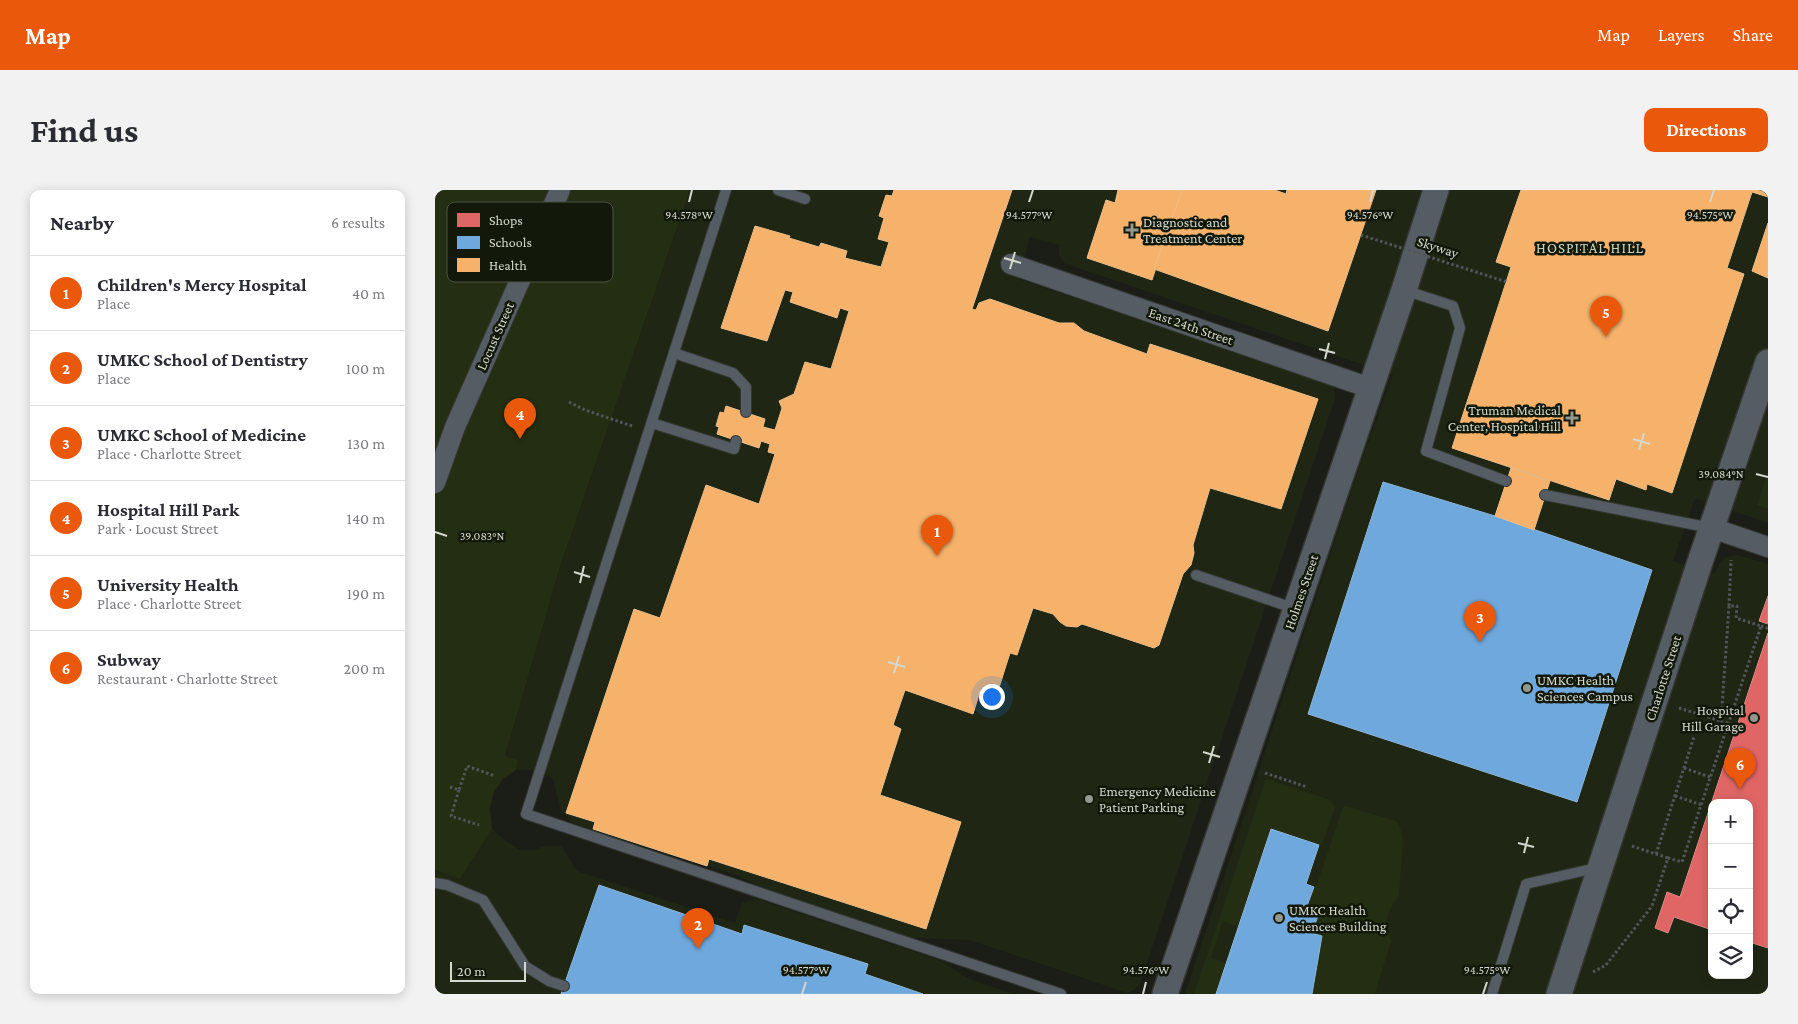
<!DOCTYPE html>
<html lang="en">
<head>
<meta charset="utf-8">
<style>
  :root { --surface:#fff; --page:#f2f2f3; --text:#2b2b33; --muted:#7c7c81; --line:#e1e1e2; --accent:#ea580c }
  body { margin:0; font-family:"Crimson Pro",serif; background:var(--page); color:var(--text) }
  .controls { position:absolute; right:15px; bottom:15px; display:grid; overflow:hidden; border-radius:10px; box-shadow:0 2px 12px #0003 }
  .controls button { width:45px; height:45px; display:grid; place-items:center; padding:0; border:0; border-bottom:1px solid var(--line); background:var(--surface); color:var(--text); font:25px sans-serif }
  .scale { position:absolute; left:15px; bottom:12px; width:76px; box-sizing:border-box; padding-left:5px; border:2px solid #d4d8ce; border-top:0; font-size:14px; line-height:18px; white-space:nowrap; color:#d4d8ce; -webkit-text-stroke:4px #12180a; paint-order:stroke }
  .you { position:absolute; left:556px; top:506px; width:18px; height:18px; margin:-12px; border:4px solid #fff; border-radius:50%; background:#1a73e8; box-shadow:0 0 0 8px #1a73e833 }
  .badge { display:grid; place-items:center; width:32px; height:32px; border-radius:50%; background:var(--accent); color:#fff; font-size:16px; font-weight:700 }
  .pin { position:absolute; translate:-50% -41px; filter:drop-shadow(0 1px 2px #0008) }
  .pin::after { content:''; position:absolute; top:26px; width:18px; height:15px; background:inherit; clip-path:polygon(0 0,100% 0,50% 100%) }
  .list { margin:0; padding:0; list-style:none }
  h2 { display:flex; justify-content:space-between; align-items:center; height:65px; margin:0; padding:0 20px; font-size:21px }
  h2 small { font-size:16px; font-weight:400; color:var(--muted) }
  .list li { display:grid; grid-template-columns:32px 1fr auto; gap:15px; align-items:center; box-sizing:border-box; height:75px; padding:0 20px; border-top:1px solid var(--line) }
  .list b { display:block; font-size:19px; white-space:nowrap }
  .list p { margin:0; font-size:16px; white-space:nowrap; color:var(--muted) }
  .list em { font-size:16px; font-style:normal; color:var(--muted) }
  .icon { flex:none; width:28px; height:28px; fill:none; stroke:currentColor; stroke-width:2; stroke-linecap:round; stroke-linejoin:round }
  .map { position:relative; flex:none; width:1333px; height:804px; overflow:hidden; border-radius:10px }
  header { display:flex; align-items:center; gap:30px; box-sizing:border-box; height:70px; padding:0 25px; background:var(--accent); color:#fff }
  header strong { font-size:24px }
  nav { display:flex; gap:28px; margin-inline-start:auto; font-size:18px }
  .intro { display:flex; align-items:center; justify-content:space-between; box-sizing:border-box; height:120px; padding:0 30px }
  h1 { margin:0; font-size:35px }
  .button { padding:12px 22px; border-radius:10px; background:var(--accent); color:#fff; font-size:18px; font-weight:700 }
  main { display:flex; gap:30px; padding:0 30px }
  aside { flex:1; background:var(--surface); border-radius:10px; box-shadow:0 2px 12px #0003 }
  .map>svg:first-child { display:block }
  .built { fill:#1f2714; fill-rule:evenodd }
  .green { fill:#232e12 }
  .shops { fill:#e06666; stroke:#dc8885 }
  .schools { fill:#6fa8dc; stroke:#8db6d8 }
  .health { fill:#f6b26b; stroke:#ecbd89 }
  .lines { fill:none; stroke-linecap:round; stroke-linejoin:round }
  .service-casing { stroke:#343731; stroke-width:12 }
  .minor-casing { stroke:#343731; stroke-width:22 }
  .tertiary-casing { stroke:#343731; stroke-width:28 }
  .path { stroke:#515659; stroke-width:3; stroke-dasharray:2.5 2.5; stroke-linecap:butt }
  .service { stroke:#565c63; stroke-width:10 }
  .minor { stroke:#565c63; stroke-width:20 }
  .tertiary { stroke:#565c63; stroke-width:25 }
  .path-bridge { stroke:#515659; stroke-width:3; stroke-dasharray:2.5 2.5; stroke-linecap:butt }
  .ticks { fill:none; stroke:#d4d8ce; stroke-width:2 }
  .poi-dot { fill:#93978e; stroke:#12180a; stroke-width:2 }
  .labels { text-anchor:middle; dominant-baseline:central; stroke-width:5; stroke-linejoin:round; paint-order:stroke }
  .poi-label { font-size:14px; fill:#d4d8ce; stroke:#12180a; text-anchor:start }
  .street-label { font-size:14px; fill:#d4d8ce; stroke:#12180a }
  .neighbourhood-label { font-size:15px; letter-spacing:1px; fill:#c9d2bf; stroke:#12180a }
  .key { fill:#12180a; stroke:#4c5245; stroke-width:1 }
  .key-label { font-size:14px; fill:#d4d8ce }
  .ticks-label { font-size:12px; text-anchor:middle; fill:#d4d8ce; stroke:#12180a; stroke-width:5; stroke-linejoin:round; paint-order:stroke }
</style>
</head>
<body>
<header>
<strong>Map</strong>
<nav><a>Map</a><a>Layers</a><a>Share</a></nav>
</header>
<div class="intro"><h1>Find us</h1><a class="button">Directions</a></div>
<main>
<aside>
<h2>Nearby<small>6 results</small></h2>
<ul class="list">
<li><span class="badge">1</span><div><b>Children's Mercy Hospital</b><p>Place</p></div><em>40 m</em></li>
<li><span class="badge">2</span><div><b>UMKC School of Dentistry</b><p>Place</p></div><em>100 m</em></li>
<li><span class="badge">3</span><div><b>UMKC School of Medicine</b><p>Place · Charlotte Street</p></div><em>130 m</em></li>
<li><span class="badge">4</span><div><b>Hospital Hill Park</b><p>Park · Locust Street</p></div><em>140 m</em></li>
<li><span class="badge">5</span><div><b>University Health</b><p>Place · Charlotte Street</p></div><em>190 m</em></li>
<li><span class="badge">6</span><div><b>Subway</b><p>Restaurant · Charlotte Street</p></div><em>200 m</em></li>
</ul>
</aside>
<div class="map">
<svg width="1333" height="804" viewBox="0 0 1333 804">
  <rect width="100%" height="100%" fill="#1a1e16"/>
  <g class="built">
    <path d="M255,0H1333V333L1260,308L1238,371L1279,384L1284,374L1290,367L1303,365L1333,374V804H750L926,272L958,185L640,77L629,73L624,64V55L595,47L583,89L893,193L899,197L900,208L705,794L699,800L692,803L535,750L478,748L330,699L302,685L138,633L125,619L118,589L110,583L95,580H81L83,570L70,566L125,377ZM1277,613H1314V785H1277Z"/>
    <polygon points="57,639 71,651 85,660 98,660 111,656 126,656 142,681 300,733 307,713 321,709 507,771 525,784 540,791 578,804 0,804 0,680 25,689"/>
  </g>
  <g class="green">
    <polygon points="0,0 255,0 125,377 70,566 83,570 81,580 68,589 59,602 55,618 57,639 25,689 0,680"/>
    <polygon points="1333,281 1333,319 1322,315"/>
    <polygon points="831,589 895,610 900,617 887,655 836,639 803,736 788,731 776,768 791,773 781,804 759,804"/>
    <path d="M910,616L961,631C965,637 967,642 968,650L964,706L958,713L952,726V740L956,751L940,804H877L887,747L877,743L884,720L872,716L879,697L882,695L907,619Z"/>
  </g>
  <g class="shops">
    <polygon points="1333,406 1333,434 1324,431"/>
    <polygon points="1333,443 1333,758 1314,752 1314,613 1277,613 1277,740 1239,727 1233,743 1220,738 1232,702 1245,707"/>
  </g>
  <g class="schools">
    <polygon points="948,292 1060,326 1217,380 1142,612 873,524"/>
    <polygon points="836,639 884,655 871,694 879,697 872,716 885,720 877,743 887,746 877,804 781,804"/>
    <polygon points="164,695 307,744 309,735 433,774 430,784 488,804 126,804"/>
  </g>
  <g class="health">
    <polygon points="459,0 577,0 537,119 541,120 544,113 555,109 624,133 639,133 649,141 712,164 715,154 883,209 846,319 775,298 758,355 759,363 756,375 748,384 724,455 719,458 647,434 642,437 631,436 625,432 618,424 598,418 582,465 575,463 562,504 546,498 538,524 470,500 458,535 466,539 445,605 526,632 491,739 274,669 272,676 158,639 160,632 131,623 199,419 225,428 271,295 324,314 340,264 333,262 335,254 326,251 324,258 282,244 284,237 281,236 285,222 289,223 291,216 330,229 328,237 340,240 347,218 344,211 359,204 370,172 396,179 414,121 405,118 402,128 355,112 358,102 350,100 332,151 286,138 320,36 355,46 354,48 384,57 386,53 412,61 410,68 446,77 454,52 443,49 449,28 444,26 451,5 457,6"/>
    <polygon points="683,0 747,0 717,90 652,68 671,10 680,13"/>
    <polygon points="747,0 840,0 851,4 852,0 941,0 893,141 719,79"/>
    <polygon points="1086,0 1333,0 1333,7 1317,2 1292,78 1309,84 1237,303 1212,294 1211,300 1181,289 1174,310 1017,258 1076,77 1061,72"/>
    <polygon points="1333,33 1333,88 1317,81"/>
    <polygon points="1076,278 1115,291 1099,340 1060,326"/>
  </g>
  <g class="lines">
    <g class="service-casing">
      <g id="service">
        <polyline points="291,0 91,624 626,804"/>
        <polyline points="343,0 370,9"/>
        <polyline points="969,100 1018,116 1025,138 991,261 1071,291"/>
        <polyline points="239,163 298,183 311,197 311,222"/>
        <polyline points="217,233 299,259 301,251"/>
        <polyline points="1110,305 1276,338"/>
        <polyline points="761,385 861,419"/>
        <polyline points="0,693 12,695 48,710 90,776 114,791 129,796"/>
        <polyline points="1057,804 1091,694 1165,677"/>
      </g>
    </g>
    <g class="minor-casing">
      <g id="minor">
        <polyline points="576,74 935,198"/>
        <polyline points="0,293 20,237 125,0"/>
        <polyline points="1277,338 1333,357"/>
      </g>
    </g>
    <g class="tertiary-casing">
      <g id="tertiary">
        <polyline points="730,804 969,100 1001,0"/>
        <polyline points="1124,804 1265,372 1333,172"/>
      </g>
    </g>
    <g class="path">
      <polyline points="134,212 150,220 197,236"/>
      <polyline points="1326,436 1332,438 1333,434"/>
      <polyline points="1244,518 1286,531"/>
      <polyline points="1293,533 1286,531 1294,416"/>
      <polyline points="1249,578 1275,587"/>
      <polyline points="830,583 872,597"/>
      <polyline points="15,597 24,600 32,576 60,586"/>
      <polyline points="24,600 16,626 44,635"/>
      <polyline points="1240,606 1267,615"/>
      <polyline points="1197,656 1233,668"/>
      <polyline points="1221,664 1259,547"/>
      <polyline points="1158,782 1171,775 1217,716 1233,668 1247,672 1326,436 1301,428 1302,416 1294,416 1296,370"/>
    </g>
    <use href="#service" class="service"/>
    <use href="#minor" class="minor"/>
    <use href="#tertiary" class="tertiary"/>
    <polyline class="path-bridge" points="926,45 1072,92"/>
  </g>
  <path class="ticks" d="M254,12L257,0M594,12L598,0M935,12L938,0M1275,12L1279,0M569,68L586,73M575,79L580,62M884,159L900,163M890,169L894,153M1198,249L1215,254M1204,260L1209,243M1321,284L1333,287M0,342L12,346M139,382L155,387M145,393L149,376M453,472L470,477M459,483L464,466M768,562L785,567M774,573L779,556M1083,653L1099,657M1089,663L1093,647M367,804L371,792M708,804L711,792M1048,804L1052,792"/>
  <g class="poi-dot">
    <path d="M694.5 32.5h5v5h5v5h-5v5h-5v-5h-5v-5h5z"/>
    <path d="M1134.5 220.5h5v5h5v5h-5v5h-5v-5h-5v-5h5z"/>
    <circle cx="1092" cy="498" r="5"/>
    <circle cx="1319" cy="528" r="5"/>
    <circle cx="654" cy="609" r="5"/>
    <circle cx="844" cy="728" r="5"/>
  </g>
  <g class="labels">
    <g class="poi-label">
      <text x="708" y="32">Diagnostic and<tspan x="708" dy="16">Treatment Center</tspan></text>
      <text x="1126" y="220" text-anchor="end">Truman Medical<tspan x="1126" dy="16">Center, Hospital Hill</tspan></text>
      <text x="1102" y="490">UMKC Health<tspan x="1102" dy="16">Sciences Campus</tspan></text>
      <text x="1309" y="520" text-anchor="end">Hospital<tspan x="1309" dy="16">Hill Garage</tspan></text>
      <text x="664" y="601">Emergency Medicine<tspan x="664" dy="16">Patient Parking</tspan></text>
      <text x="854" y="720">UMKC Health<tspan x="854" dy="16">Sciences Building</tspan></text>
    </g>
    <g class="street-label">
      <text transform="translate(1003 57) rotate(18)">Skyway</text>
      <text transform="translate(756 136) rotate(19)">East 24th Street</text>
      <text transform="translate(60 146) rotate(-66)">Locust Street</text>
      <text transform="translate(866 402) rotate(-71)">Holmes Street</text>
      <text transform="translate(1228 488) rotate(-72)">Charlotte Street</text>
    </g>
    <g class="neighbourhood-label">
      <text x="1155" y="58">HOSPITAL HILL</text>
    </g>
  </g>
  <rect x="12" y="12" width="166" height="80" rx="8" class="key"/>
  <rect x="22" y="23" width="23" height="14" fill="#e06666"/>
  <rect x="22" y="46" width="23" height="13" fill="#6fa8dc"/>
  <rect x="22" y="68" width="23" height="14" fill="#f6b26b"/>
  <g class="key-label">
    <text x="54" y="35">Shops</text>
    <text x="54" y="57">Schools</text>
    <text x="54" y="80">Health</text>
  </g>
  <g class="ticks-label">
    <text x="254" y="29">94.578°W</text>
    <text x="594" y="29">94.577°W</text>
    <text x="935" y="29">94.576°W</text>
    <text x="1275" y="29">94.575°W</text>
    <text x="1286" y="288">39.084°N</text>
    <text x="47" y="350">39.083°N</text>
    <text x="371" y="784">94.577°W</text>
    <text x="711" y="784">94.576°W</text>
    <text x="1052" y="784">94.575°W</text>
  </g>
</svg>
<div class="controls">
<button>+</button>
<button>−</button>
<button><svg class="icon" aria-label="locate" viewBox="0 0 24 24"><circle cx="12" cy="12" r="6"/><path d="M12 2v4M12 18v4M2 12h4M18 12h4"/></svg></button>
<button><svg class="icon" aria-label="layers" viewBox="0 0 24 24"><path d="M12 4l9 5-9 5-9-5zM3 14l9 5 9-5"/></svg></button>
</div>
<div class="scale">20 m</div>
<div class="you"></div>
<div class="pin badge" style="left:502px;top:366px">1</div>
<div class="pin badge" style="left:263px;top:759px">2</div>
<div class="pin badge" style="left:1045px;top:452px">3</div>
<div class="pin badge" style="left:85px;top:249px">4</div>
<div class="pin badge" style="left:1171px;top:147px">5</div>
<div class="pin badge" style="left:1305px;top:599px">6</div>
</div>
</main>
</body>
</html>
